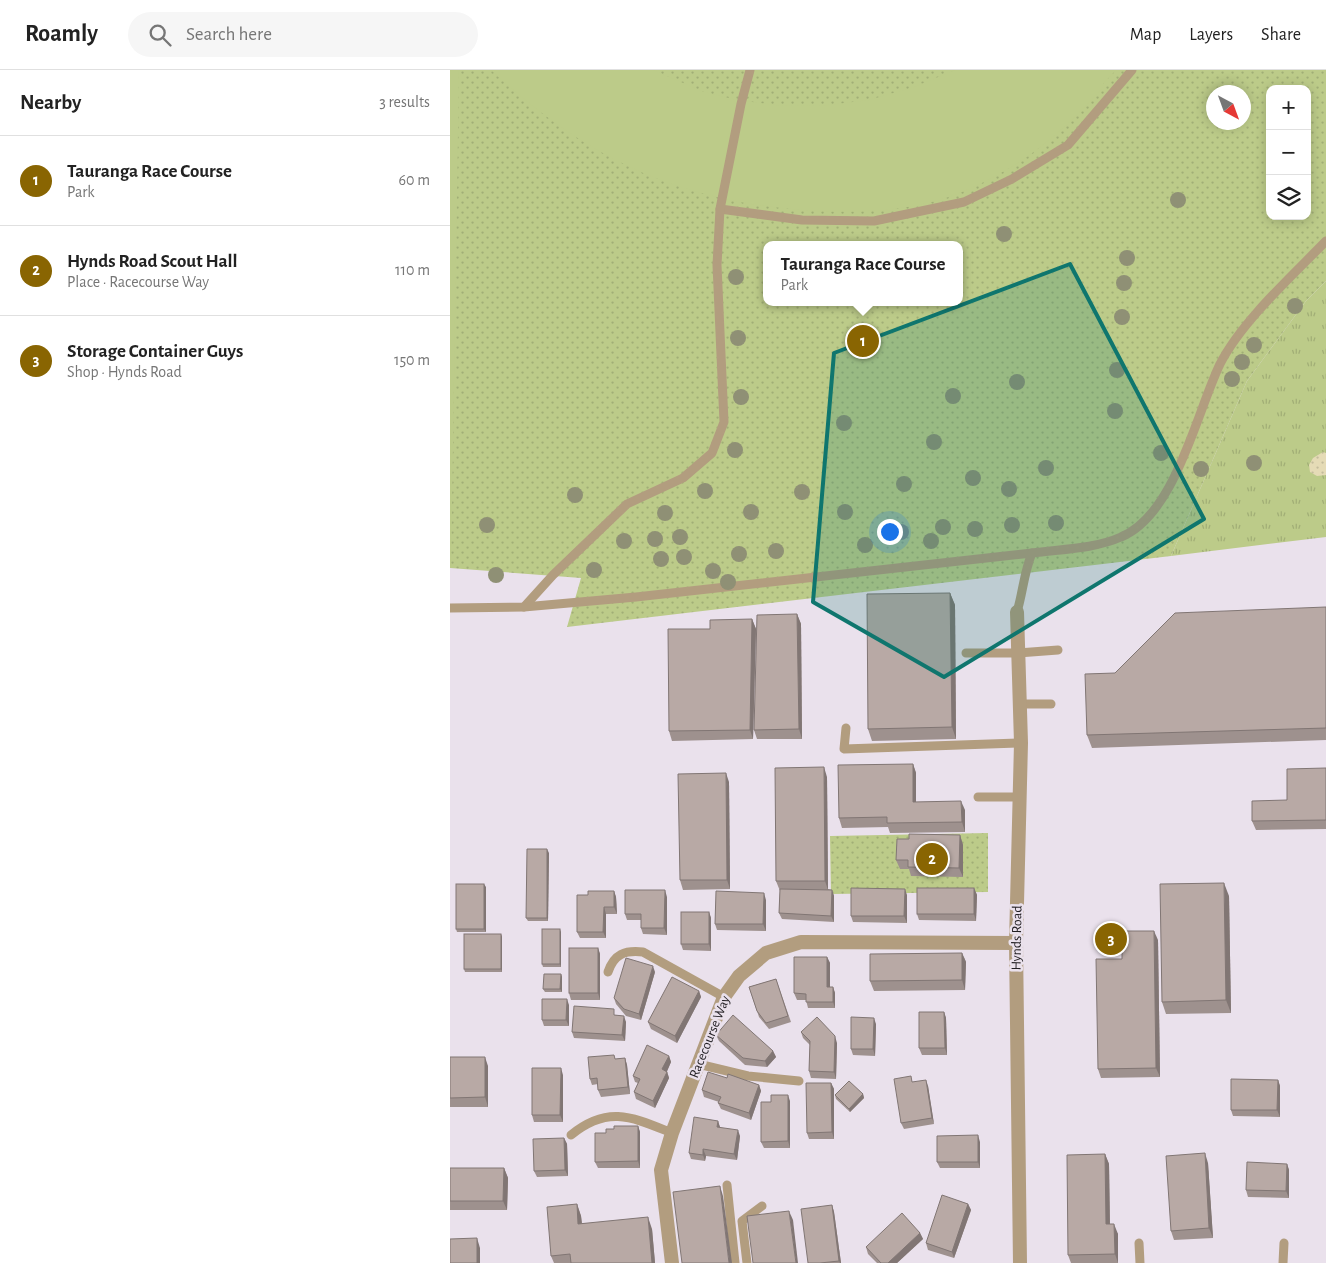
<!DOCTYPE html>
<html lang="en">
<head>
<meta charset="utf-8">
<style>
  :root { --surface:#fff; --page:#f6f6f6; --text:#222; --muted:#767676; --line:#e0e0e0; --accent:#896502 }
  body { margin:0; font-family:"Alegreya Sans",sans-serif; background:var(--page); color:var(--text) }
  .controls { position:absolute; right:15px; top:15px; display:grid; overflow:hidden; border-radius:10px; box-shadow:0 2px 12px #0003 }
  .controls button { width:45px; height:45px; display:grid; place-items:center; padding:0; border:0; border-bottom:1px solid var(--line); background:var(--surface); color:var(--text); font:25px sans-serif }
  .compass { position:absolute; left:756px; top:15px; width:45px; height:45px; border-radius:50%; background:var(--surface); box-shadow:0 2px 12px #0003; rotate:139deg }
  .you { position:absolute; left:439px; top:461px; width:18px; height:18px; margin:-12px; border:4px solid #fff; border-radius:50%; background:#1a73e8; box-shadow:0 0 0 8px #1a73e833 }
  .badge { display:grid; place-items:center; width:32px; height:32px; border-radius:50%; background:var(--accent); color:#fff; font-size:16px; font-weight:700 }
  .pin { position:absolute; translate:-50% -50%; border:2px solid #fff; box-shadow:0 1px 5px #0006 }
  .popup { position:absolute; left:313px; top:171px; width:200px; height:65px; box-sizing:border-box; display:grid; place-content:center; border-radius:10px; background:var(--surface); filter:drop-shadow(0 1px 4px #0005); font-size:16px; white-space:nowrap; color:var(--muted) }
  .popup b { font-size:19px; color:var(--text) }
  .popup::after { content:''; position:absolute; left:50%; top:100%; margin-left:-10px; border:10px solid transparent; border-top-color:var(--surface) }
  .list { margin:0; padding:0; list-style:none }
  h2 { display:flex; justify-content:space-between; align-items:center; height:65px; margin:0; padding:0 20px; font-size:21px }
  h2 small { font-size:16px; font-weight:400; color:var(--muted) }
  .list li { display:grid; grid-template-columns:32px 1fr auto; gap:15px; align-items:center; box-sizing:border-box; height:90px; padding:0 20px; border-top:1px solid var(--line) }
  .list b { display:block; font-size:19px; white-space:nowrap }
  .list p { margin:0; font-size:16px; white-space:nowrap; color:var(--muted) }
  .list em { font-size:16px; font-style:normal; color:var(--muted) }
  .icon { flex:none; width:28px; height:28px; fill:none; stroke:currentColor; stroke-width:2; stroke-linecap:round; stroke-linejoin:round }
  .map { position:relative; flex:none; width:876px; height:1193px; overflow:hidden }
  header { display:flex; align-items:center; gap:30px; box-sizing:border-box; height:70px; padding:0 25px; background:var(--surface); border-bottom:1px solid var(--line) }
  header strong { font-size:24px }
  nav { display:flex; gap:28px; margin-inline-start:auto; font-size:18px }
  .search { width:350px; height:45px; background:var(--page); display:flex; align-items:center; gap:12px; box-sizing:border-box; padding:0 18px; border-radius:28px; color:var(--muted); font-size:19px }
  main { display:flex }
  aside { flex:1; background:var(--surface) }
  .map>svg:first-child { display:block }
  .grass { fill:url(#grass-tufts) }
  .sand { fill:url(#sand-dots) }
  .park { fill:url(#park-dots); fill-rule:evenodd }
  .garden { fill:#bccb89 }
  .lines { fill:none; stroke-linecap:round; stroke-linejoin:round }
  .service { stroke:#b29d7f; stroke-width:9 }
  .minor { stroke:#b29d7f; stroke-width:14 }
  .tree { fill:#8f9075 }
  .wall { fill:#9e918e }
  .shaded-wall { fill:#817674 }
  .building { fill:#b8a9a5; stroke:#817674 }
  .marked { fill:#0f766e; fill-opacity:0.2; stroke:#0f766e; stroke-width:4; stroke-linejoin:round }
  .labels { text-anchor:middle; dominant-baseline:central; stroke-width:5; stroke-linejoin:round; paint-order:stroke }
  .street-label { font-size:14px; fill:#211e22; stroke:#eae1ec }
</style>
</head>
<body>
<header>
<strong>Roamly</strong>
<div class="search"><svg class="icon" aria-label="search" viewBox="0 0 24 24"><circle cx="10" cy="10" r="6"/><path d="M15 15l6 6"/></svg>Search here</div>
<nav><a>Map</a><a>Layers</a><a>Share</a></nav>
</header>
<main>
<aside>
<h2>Nearby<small>3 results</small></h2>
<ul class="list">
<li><span class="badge">1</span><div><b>Tauranga Race Course</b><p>Park</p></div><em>60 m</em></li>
<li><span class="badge">2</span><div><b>Hynds Road Scout Hall</b><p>Place · Racecourse Way</p></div><em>110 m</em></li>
<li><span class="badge">3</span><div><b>Storage Container Guys</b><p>Shop · Hynds Road</p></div><em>150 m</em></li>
</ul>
</aside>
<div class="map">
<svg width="876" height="1193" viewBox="0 0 876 1193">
  <defs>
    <pattern id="grass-tufts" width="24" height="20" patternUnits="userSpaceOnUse" patternTransform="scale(1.25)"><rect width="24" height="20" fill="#bccb89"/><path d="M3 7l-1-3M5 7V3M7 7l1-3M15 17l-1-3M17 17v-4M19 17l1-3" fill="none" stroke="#a1ae76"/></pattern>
    <pattern id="sand-dots" width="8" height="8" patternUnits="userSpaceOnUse" patternTransform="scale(1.25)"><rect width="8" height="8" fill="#e5dbb6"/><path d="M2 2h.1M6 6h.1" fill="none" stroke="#c4bc9c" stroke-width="1.8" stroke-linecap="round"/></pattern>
    <pattern id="park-dots" width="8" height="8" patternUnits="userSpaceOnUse" patternTransform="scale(1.25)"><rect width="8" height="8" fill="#bccb89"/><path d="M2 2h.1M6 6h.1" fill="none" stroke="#a1ae76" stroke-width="1.8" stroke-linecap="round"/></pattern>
  </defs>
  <rect width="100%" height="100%" fill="#eae1ec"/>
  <polygon class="grass" points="876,211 876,467 721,486 797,311 856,231"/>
  <polygon class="sand" points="873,382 876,383 876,405 867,406 860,402 859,395 863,388"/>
  <g class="park">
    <path d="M0,0H876V211L856,231L797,311L721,486L117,557L131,508L0,498ZM820,19H857V146H820ZM764,22H794V52H764ZM317,175H509V232H317Z"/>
    <polygon points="538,763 538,822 381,824 380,766"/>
  </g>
  <g class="garden">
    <polygon points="0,0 9,0 1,498 0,498"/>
    <path d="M41,0H203L254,22L287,30L333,36L378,35L419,30L464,17L505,0H666L652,15L653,17C610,66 572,96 512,122C466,141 415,143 366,141C232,133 139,91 41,0Z"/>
  </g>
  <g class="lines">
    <g class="service">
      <polyline points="270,139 352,150 424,151 514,132 562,109 618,75 682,0"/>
      <polyline points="74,537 103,505 177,434 233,408 262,383 274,352 267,195 270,139 291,34 300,0"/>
      <polyline points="0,538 74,537 186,527 582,483"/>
      <path d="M567,542C573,522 574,502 582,483C611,479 644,479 671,467C725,445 746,344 770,294C792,251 842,206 876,171"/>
      <polyline points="516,583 568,583 608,580"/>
      <polyline points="570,634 601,634"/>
      <polyline points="396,658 394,679 571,673"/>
      <polyline points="528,727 570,727"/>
      <path d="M158,902C164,884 175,880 193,882L274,927"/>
      <polyline points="248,994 298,1006 349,1011"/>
      <path d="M121,1065C158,1035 182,1047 222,1063"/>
      <polyline points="277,1115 285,1193"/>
      <polyline points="689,1173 690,1193"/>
      <polyline points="297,1193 292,1151 312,1136"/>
      <polyline points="833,1193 834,1173"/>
    </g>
    <g class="minor">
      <polyline points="567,542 571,673 566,873 570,1193"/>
      <polyline points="222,1193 211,1100 222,1063 274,927 289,906 316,883 351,872 566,873"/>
    </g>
  </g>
  <g class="tree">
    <circle cx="728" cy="130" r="8"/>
    <circle cx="554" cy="164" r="8"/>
    <circle cx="677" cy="188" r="8"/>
    <circle cx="286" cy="207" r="8"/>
    <circle cx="674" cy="213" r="8"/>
    <circle cx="845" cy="236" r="8"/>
    <circle cx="672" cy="247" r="8"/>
    <circle cx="288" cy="268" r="8"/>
    <circle cx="804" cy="275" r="8"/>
    <circle cx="792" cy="292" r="8"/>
    <circle cx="667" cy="300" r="8"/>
    <circle cx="782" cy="309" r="8"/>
    <circle cx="567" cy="312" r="8"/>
    <circle cx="503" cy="326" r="8"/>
    <circle cx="291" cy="327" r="8"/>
    <circle cx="665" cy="341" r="8"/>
    <circle cx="394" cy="353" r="8"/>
    <circle cx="484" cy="372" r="8"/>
    <circle cx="285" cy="380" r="8"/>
    <circle cx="711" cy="383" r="8"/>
    <circle cx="804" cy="393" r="8"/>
    <circle cx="596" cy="398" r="8"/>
    <circle cx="751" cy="399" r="8"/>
    <circle cx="523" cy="408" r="8"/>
    <circle cx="454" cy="414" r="8"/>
    <circle cx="559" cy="419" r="8"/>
    <circle cx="255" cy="421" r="8"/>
    <circle cx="352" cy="422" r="8"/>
    <circle cx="125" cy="425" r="8"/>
    <circle cx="301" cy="442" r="8"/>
    <circle cx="395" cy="442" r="8"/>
    <circle cx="215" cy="443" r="8"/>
    <circle cx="606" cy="453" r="8"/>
    <circle cx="37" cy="455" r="8"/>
    <circle cx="562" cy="455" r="8"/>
    <circle cx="493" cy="457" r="8"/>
    <circle cx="525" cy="459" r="8"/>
    <circle cx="451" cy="462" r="8"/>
    <circle cx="230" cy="467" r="8"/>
    <circle cx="205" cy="469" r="8"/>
    <circle cx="174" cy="471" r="8"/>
    <circle cx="481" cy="471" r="8"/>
    <circle cx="415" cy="475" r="8"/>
    <circle cx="326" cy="481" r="8"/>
    <circle cx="289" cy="484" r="8"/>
    <circle cx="234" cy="487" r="8"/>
    <circle cx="211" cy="489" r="8"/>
    <circle cx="144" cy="500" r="8"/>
    <circle cx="263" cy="501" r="8"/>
    <circle cx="46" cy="505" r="8"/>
    <circle cx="278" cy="512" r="8"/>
  </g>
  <g class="wall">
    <polygon points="500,523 505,535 506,669 422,671 418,659"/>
    <polygon points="876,537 876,670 642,678 637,665 665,603"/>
    <polygon points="347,544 351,554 352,669 307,669 304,660"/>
    <polygon points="302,549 306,559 303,669 222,671 219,661 260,559"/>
    <polygon points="463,694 466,703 466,732 515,740 515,762 440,763 438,757 392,758 389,748"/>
    <polygon points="876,698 876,759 806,760 802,751 837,730"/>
    <polygon points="377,707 378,819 382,820 384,826 384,852 332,849 329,843 330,821 326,811"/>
    <polygon points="279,712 280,819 233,820 230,810"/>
    <polygon points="510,765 513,775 513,807 461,806 459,799 450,799 446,790 459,769"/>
    <polygon points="99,783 98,851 78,851 76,848"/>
    <polygon points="36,817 36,862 7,862 6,859"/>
    <polygon points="524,818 527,825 526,851 469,850 467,844"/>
    <polygon points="164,821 166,827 167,844 156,844 156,868 130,868 127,862 138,825"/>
    <polygon points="457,825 457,853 403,852 401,846"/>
    <polygon points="779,826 781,943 716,944 712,932"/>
    <polygon points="217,827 217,865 193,864 191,858 191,850 177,850 175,844"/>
    <polygon points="316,830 316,861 267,860 265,854"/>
    <polygon points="259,842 261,848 261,881 233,880 231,874"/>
    <polygon points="111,862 111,897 93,897 92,894"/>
    <polygon points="51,864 52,867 52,902 15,902 14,899"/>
    <polygon points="708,870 710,1007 651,1008 648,999 672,889"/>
    <polygon points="148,878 150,884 150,930 121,930 119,923"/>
    <polygon points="512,883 516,892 515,920 424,921 420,911"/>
    <polygon points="377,887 380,893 380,917 383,917 385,923 385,938 358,938 356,930 347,930 344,923"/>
    <polygon points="205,902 191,950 176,946 166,934 164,928"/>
    <polygon points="111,904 112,907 112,922 95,922 93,919"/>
    <polygon points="326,909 341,952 319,959 309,947 299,917"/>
    <polygon points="249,921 251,927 227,973 201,959 198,952"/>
    <polygon points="119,935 119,956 94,956 92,950"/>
    <polygon points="494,942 496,948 497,985 472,985 469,978"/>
    <polygon points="166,945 176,952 175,971 124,968 122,962"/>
    <polygon points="426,954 425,986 403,985 401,979"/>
    <polygon points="351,962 387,973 386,1009 361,1008 359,1001 360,975 353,968"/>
    <polygon points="266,965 323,981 326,987 317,997 295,995 269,971"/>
    <polygon points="219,986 221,992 217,1001 219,1008 205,1038 186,1029 184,1022 188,1013 185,1012 183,1006"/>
    <polygon points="0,987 38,996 38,1037 0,1037"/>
    <polygon points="175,988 177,995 180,1024 151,1027 148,1020 148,1014 142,1015 140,1009 166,989"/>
    <polygon points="113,1005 113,1052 84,1052 82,1045"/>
    <polygon points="277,1008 309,1015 311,1021 301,1050 271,1039 268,1033 269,1032 254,1027 252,1020"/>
    <polygon points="828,1010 830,1016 830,1047 783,1046 781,1040"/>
    <polygon points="463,1012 478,1016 484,1054 454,1059 451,1053"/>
    <polygon points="381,1013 384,1019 384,1069 359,1069 357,1063"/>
    <polygon points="413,1024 414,1028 400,1042 386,1029 385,1025"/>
    <polygon points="340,1031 340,1078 314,1078 311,1072"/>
    <polygon points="268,1051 270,1058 290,1066 287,1090 256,1086 255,1091 241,1089 239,1083"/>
    <polygon points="188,1056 190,1062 190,1098 148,1098 145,1092 156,1063 164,1059"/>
    <polygon points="114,1068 117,1074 118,1106 87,1107 84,1101"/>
    <polygon points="530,1072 530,1098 490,1098 487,1092"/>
    <polygon points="655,1084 659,1094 660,1154 668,1164 668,1193 621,1193 618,1185"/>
    <polygon points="758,1093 763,1168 724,1170 721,1161"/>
    <polygon points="837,1094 839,1100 839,1128 798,1127 796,1120"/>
    <polygon points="0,1098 54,1098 58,1108 57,1140 0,1140"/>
    <polygon points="127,1134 131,1146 132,1153 202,1159 205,1193 104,1193 101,1186"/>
    <polygon points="518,1134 521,1140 504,1188 478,1180 476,1173"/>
    <polygon points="382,1135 384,1142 391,1193 358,1193"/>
    <polygon points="470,1163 473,1169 447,1193 427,1193 418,1184 416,1177"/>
  </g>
  <g class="shaded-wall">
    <polygon points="500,523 505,535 506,669 502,657"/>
    <polygon points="347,544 351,554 352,669 349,659"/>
    <polygon points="302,549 306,559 303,669 300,660"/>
    <polygon points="463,694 466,703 466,741 463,732"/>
    <polygon points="374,697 377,707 378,820 375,811"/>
    <polygon points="276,703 279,712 280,819 277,810"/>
    <polygon points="511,731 515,740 515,762 512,752"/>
    <polygon points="510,765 513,775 513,807 509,798"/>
    <polygon points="97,779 99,783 98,851 97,848"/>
    <polygon points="774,813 779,826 781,943 776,930"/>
    <polygon points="34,814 36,817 36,862 34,859"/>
    <polygon points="524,818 527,825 526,851 524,844"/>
    <polygon points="455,819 457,825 457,853 454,846"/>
    <polygon points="215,820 217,827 217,865 214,858"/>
    <polygon points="382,820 384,826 384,852 381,846"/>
    <polygon points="164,821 166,827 167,844 164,837"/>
    <polygon points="314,823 316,830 316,861 313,854"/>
    <polygon points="154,837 156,844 156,868 153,862"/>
    <polygon points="259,842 261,848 261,881 259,874"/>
    <polygon points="110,859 111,862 111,897 110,894"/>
    <polygon points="704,861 708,870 710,1007 706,998"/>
    <polygon points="51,864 52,867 52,902 51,899"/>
    <polygon points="148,878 150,884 150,930 148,923"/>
    <polygon points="512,883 516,892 515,920 512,910"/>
    <polygon points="377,887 380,893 380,923 377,917"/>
    <polygon points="203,896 205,902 191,950 189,944"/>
    <polygon points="111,904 112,907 112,922 110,919"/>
    <polygon points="383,917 385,923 385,938 383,932"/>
    <polygon points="249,921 251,927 227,973 225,966"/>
    <polygon points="117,929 119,935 119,956 116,950"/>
    <polygon points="494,942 496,948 497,985 495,978"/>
    <polygon points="174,946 176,952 175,971 172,965"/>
    <polygon points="424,948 426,954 425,986 423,979"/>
    <polygon points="385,966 387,973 386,1009 384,1002"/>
    <polygon points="323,981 326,987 317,997 315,991"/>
    <polygon points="219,986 221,992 215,1006 212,999"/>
    <polygon points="35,987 38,996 38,1037 35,1027"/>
    <polygon points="175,988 177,995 180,1024 178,1017"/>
    <polygon points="111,998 113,1005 113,1052 110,1045"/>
    <polygon points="217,1002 219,1008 205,1038 203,1031"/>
    <polygon points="476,1010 478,1016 484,1054 482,1048"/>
    <polygon points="828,1010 830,1016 830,1047 827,1040"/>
    <polygon points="381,1013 384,1019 384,1069 382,1062"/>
    <polygon points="309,1015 311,1021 301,1050 299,1043"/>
    <polygon points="413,1024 414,1028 400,1042 399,1039"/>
    <polygon points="338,1025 340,1031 340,1078 338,1071"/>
    <polygon points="268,1051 270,1057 269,1064 267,1057"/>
    <polygon points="188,1056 190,1062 190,1098 188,1091"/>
    <polygon points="288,1060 290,1066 287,1090 284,1084"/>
    <polygon points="528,1065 530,1072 530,1098 528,1092"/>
    <polygon points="114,1068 117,1074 118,1106 115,1100"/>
    <polygon points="253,1079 256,1086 255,1091 253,1085"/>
    <polygon points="755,1083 758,1093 763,1168 759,1158"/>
    <polygon points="655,1084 659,1094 660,1164 656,1154"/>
    <polygon points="837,1094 839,1100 839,1128 836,1121"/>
    <polygon points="54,1098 58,1108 57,1140 53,1131"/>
    <polygon points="270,1116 273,1126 282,1193 279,1193"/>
    <polygon points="127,1134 131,1146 133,1166 128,1154"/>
    <polygon points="518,1134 521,1140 504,1188 502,1182"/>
    <polygon points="382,1135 384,1142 391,1193 390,1193 389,1191"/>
    <polygon points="339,1141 343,1150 348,1193 346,1193"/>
    <polygon points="198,1147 202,1159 205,1193 202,1193"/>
    <polygon points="664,1154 668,1164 668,1193 665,1184"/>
    <polygon points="470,1163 473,1169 447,1193 438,1193"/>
    <polygon points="27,1168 30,1178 30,1193 27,1193"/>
  </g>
  <g class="building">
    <polygon points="500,523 502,657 418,659 417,524"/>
    <polygon points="876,537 876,658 637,665 635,604 665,603 725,543"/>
    <polygon points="347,544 349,659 304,660 307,545"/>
    <polygon points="302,549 300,660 219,661 218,559 260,559 260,550"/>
    <polygon points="463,694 463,732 511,731 512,752 437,753 437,747 389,748 388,695"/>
    <polygon points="374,697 375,811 326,811 325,698"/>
    <polygon points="876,698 876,750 802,751 802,731 837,730 837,699"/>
    <polygon points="276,703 277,810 230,810 228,704"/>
    <polygon points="459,764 510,765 509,798 458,797 458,790 446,790 447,769 459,769"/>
    <polygon points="77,779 97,779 97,848 76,848"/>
    <polygon points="774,813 776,930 712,932 710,814"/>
    <rect x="6" y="814" width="28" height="45"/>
    <polygon points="401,818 455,819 454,846 401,846"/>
    <rect x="467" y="818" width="57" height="26"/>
    <polygon points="330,819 382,820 381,846 329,843"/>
    <polygon points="175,820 215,820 214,858 191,858 191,844 175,844"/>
    <polygon points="138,821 164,821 164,837 154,837 153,862 127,862 127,825 138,825"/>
    <polygon points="266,821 314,823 313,854 265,854"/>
    <rect x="231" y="842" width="28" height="32"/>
    <rect x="92" y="859" width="18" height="35"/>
    <polygon points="672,861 704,861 706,998 648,999 646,889 672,889"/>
    <rect x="14" y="864" width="37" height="35"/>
    <rect x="119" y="878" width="29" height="45"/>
    <polygon points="512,883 512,910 420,911 420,884"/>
    <polygon points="344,887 377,887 377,917 383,917 383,932 356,932 356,924 344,923"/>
    <polygon points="176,888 203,896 189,944 174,939 164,928"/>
    <polygon points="94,904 111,904 110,919 93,919"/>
    <polygon points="222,907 249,921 225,966 198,952"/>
    <polygon points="326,909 338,946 316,953 307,941 299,917"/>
    <polygon points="92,929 117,929 116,950 92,950"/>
    <polygon points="124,936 164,939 164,945 174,946 172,965 122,962"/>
    <polygon points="469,942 494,942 495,978 469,978"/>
    <polygon points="283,945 323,981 315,991 293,988 266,965"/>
    <polygon points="367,947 385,966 384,1002 359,1001 360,971 351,962"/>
    <polygon points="401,947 424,948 423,979 401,979"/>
    <polygon points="197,975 219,986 212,999 217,1002 203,1031 184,1022 190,1009 183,1006"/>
    <polygon points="164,985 165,989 175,988 178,1017 148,1020 147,1008 140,1009 138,987"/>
    <polygon points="0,987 35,987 35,1027 0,1028"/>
    <polygon points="82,998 111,998 110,1045 82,1045"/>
    <polygon points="258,1002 277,1008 278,1004 309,1015 299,1043 268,1033 271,1027 252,1020"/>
    <polygon points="461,1006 462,1012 476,1010 482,1048 451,1053 444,1009"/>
    <polygon points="781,1009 828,1010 827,1040 781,1040"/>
    <polygon points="399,1011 413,1024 399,1039 385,1025"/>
    <polygon points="356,1013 381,1013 382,1062 357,1063"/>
    <polygon points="321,1025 338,1025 338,1071 311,1072 311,1032 321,1032"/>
    <polygon points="244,1047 268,1051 267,1057 288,1060 284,1084 253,1079 253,1085 239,1083"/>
    <polygon points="164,1056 188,1056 188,1091 145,1092 145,1063 156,1063 156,1059 164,1059"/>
    <polygon points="528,1065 528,1092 487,1092 487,1066"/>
    <polygon points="114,1068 115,1100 84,1101 83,1069"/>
    <polygon points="755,1083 759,1158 721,1161 716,1086"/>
    <polygon points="655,1084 656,1154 664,1154 665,1184 618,1185 617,1085"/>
    <polygon points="797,1092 837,1094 836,1121 796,1120"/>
    <polygon points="0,1098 54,1098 53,1131 0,1131"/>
    <polygon points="270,1116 279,1193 232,1193 223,1122"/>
    <polygon points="492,1125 518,1134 502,1182 476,1173"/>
    <polygon points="127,1134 128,1154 198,1147 202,1193 121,1193 120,1184 101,1186 97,1137"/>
    <polygon points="382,1135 389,1191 370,1193 358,1193 351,1139"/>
    <polygon points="339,1141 346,1193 303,1193 297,1146"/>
    <polygon points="452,1143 470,1163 438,1193 431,1193 416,1177"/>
    <polygon points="27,1168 27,1193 0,1193 0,1169"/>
  </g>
  <path class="marked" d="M620,194L754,449L494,607L363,532L384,283Z"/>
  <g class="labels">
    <g class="street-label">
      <text transform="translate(567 868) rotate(-89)">Hynds Road</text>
      <text transform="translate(260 967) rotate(-68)">Racecourse Way</text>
    </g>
  </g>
</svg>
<div class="controls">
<button>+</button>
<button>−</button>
<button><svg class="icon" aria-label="layers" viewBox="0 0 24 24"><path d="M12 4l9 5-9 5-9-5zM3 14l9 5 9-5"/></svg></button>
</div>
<svg class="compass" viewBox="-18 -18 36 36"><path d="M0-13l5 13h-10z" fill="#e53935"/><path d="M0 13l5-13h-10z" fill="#767676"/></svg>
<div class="you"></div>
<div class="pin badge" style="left:413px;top:271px">1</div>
<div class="popup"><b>Tauranga Race Course</b>Park</div>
<div class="pin badge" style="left:482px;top:789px">2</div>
<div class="pin badge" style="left:661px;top:869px">3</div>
</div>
</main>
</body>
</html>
